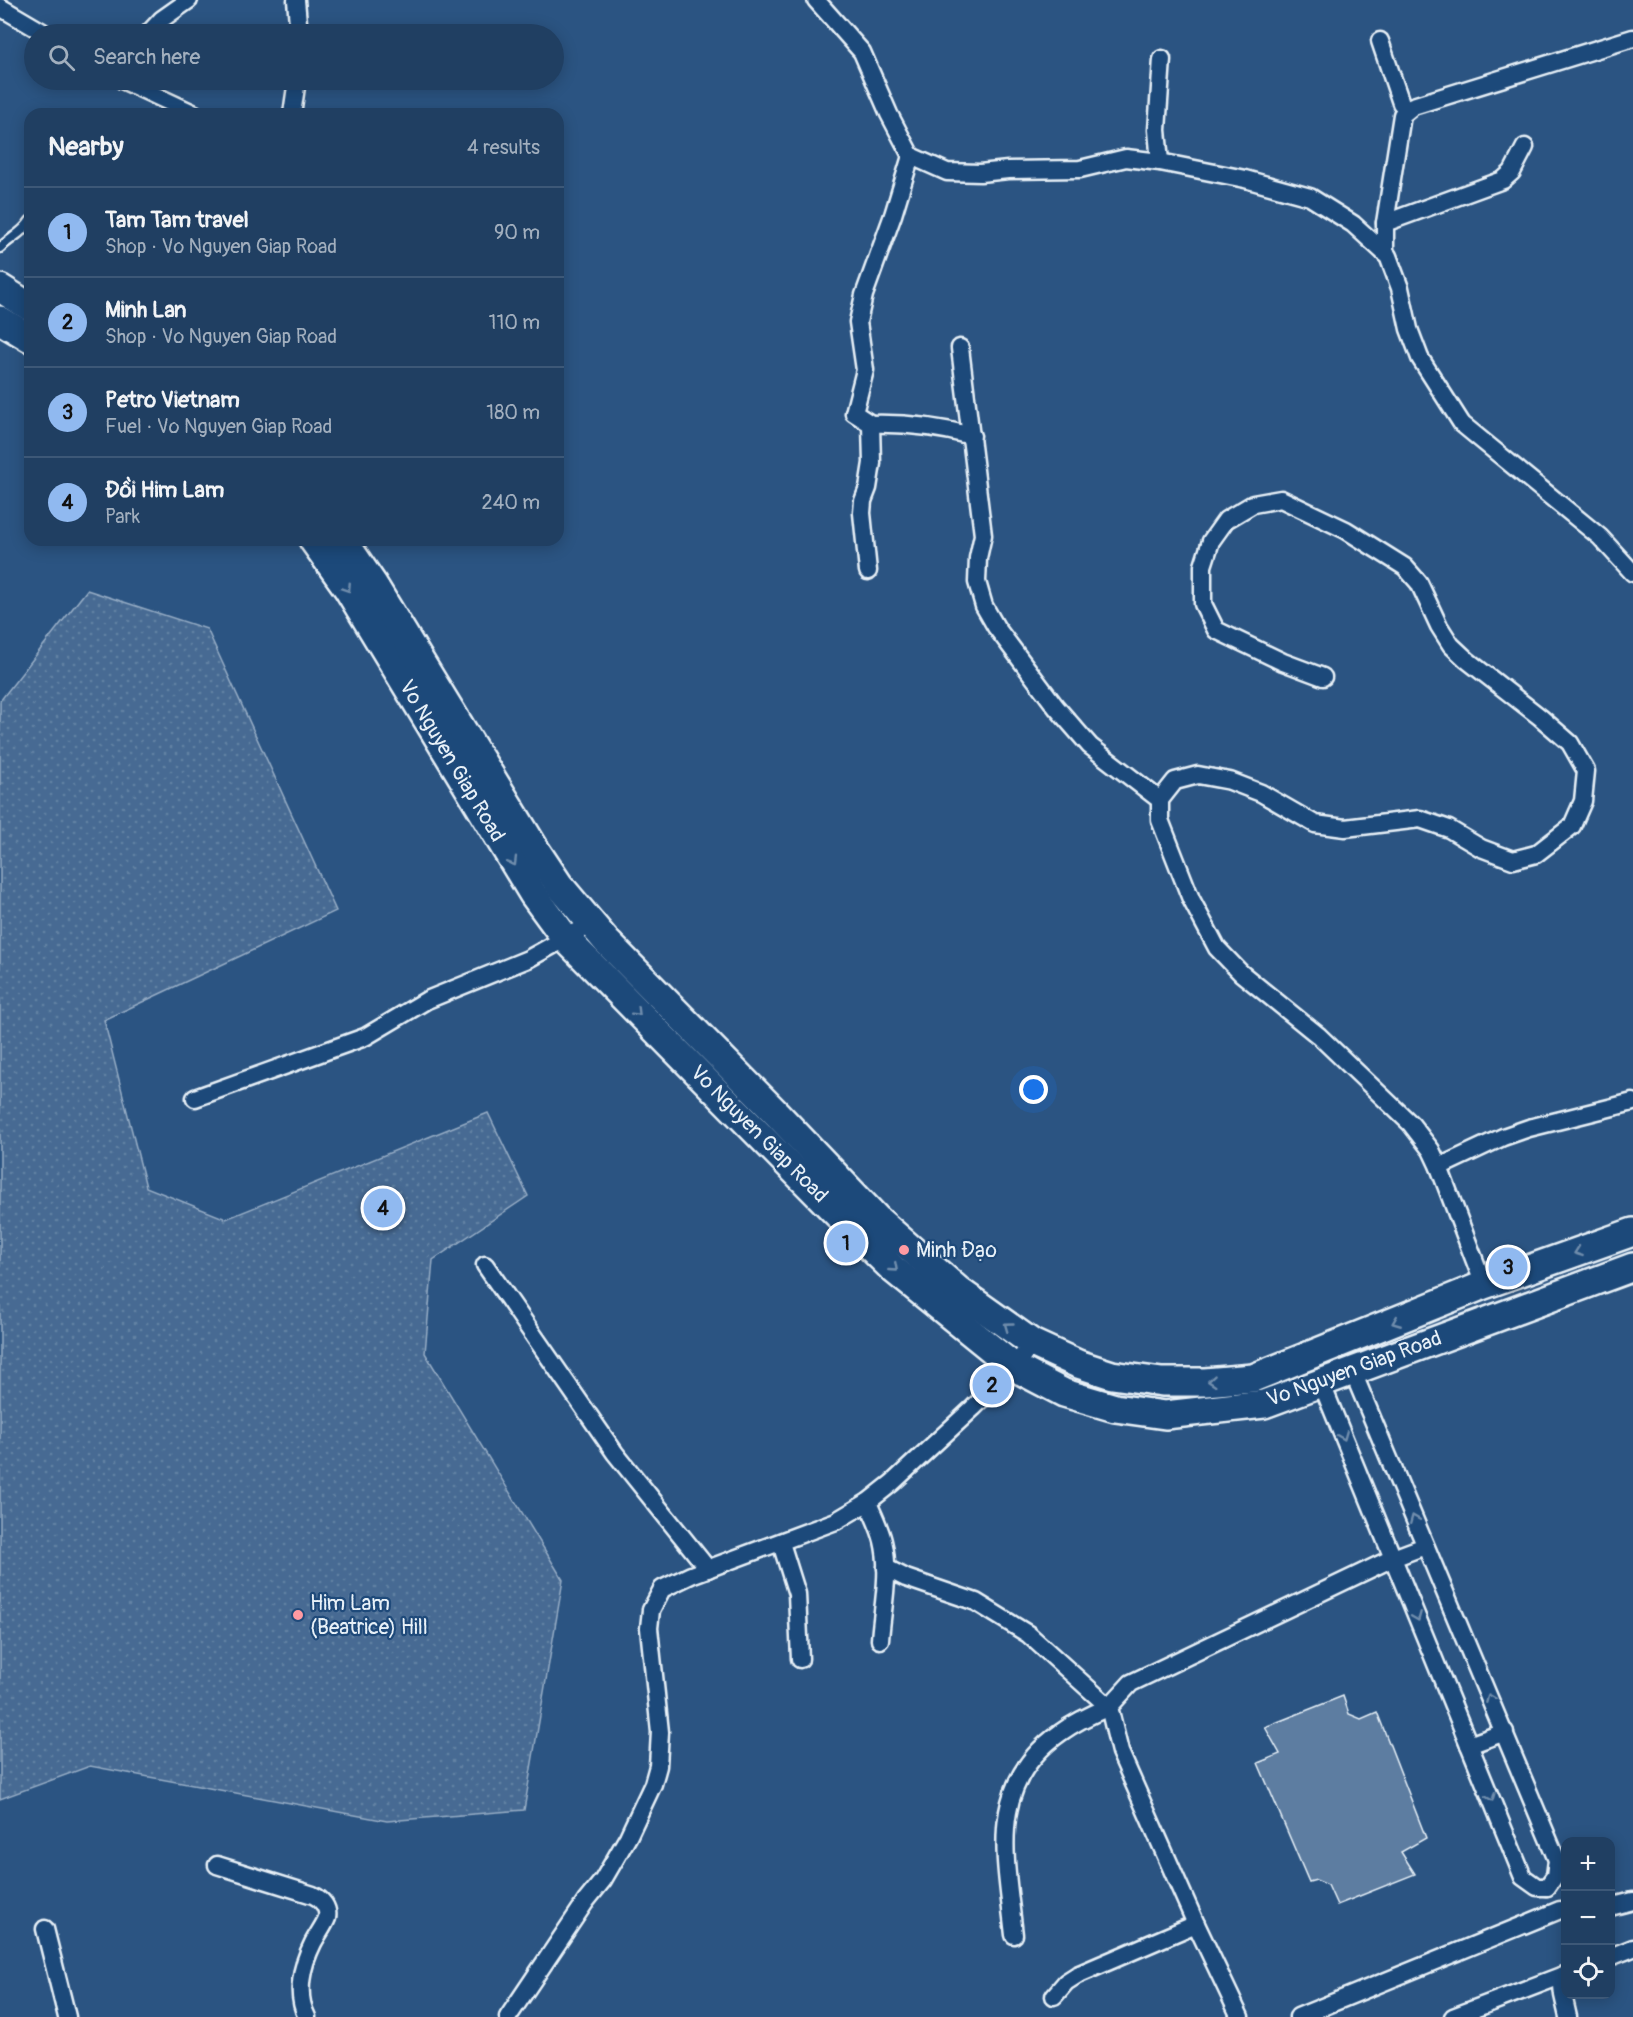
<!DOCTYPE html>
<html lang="en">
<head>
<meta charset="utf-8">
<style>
  :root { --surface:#203f62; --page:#284668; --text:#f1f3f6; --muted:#a2afbe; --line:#3d5877; --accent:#90b9f0 }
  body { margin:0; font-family:Pangolin,sans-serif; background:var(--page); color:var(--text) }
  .controls { position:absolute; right:18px; bottom:18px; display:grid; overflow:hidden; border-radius:12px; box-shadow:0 3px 15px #0003 }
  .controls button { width:54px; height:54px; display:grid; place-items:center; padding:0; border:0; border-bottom:2px solid var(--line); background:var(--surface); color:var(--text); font:30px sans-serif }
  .you { position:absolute; left:1034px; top:1090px; width:21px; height:21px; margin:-15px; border:4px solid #fff; border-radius:50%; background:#1a73e8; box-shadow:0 0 0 9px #1a73e833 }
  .badge { display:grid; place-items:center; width:39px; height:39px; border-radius:50%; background:var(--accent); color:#111; font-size:20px; font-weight:700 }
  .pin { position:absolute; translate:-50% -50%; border:3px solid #fff; box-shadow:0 2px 6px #0006 }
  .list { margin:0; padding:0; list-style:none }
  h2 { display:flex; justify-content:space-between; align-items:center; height:78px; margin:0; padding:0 24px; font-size:26px }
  h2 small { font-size:20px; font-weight:400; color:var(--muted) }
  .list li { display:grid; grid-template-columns:39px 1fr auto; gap:18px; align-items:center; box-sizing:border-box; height:90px; padding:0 24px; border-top:2px solid var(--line) }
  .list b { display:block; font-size:22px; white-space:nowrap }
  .list p { margin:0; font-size:20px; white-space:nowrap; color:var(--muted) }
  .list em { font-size:20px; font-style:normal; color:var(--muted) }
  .icon { flex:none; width:33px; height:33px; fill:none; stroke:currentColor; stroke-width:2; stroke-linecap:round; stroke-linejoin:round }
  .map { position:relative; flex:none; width:1633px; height:2017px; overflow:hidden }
  .search { position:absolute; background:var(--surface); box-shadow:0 3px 15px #0003; left:24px; top:24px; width:540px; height:66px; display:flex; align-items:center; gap:15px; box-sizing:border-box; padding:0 21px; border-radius:33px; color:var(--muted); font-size:22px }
  .panel { position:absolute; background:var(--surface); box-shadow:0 3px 15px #0003; left:24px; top:108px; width:540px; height:438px; border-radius:18px }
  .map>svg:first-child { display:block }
  .park { fill:url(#park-dots); stroke:#98aec6; stroke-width:1.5 }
  .building { fill:#5d7da1; stroke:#e8f1f8; stroke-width:1.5 }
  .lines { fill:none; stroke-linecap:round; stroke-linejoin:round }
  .service-casing { stroke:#e8f1f8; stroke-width:13 }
  .minor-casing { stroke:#e8f1f8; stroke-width:21 }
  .trunk-casing { stroke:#e8f1f8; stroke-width:32 }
  .service { stroke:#1f4a7a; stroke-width:8 }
  .minor { stroke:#1f4a7a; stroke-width:16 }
  .trunk { stroke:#1f4a7a; stroke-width:27 }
  .oneway { stroke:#6f8dac }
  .poi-dot { fill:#ff9aa2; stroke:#1f4a7a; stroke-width:2 }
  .labels { text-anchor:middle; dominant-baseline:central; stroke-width:4.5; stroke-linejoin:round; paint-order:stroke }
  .street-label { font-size:21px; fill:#e8f1f8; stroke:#1f4a7a }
  .poi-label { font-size:21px; fill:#e8f1f8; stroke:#1f4a7a; text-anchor:start }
</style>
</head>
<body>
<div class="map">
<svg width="1633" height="2017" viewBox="0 0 1633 2017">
  <defs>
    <pattern id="park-dots" width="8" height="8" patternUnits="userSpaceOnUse" patternTransform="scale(1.5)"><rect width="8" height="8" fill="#476b93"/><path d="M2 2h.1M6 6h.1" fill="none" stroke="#6281a3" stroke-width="1.8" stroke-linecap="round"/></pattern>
  </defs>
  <rect width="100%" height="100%" fill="#2b5482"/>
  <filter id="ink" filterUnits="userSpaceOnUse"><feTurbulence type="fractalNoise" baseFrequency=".0167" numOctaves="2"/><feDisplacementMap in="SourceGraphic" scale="12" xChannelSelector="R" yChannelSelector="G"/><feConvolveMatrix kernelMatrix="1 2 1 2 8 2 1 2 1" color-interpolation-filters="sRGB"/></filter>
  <g filter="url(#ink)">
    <polygon class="park" points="87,590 207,629 336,911 104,1020 146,1187 226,1219 488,1113 528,1196 433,1260 425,1353 563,1580 524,1810 387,1821 90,1766 0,1799 0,701"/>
    <polygon class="building" points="1343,1696 1349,1714 1361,1719 1377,1712 1426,1838 1401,1852 1415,1874 1337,1905 1328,1885 1316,1880 1309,1882 1258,1763 1280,1754 1265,1727"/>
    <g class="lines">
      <g class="service-casing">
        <path id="service" d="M0,248C9,239 24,232 30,221"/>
      </g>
      <g class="minor-casing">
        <g id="minor">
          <polyline points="296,0 299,34"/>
          <polyline points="816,0 862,52 889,114 911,156"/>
          <polyline points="0,7 46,34"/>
          <polyline points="148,34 162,19 189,0"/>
          <polyline points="1380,41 1401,103 1407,110"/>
          <polyline points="122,80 195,114"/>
          <polyline points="292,114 297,80"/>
          <polyline points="1160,162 1157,130 1162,59"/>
          <polyline points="1385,223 1503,180 1512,172 1525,147"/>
          <polyline points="1385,254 1385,223 1402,115 1413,106 1633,38"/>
          <polyline points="960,348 983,535 978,558 977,582 984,606 996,627 1056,707 1090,746 1160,800"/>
          <path d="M871,424C905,423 938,427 972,436"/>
          <polyline points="868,571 862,513 863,501 868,488 872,463 871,424 854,413 865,370 858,322 864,295 893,215 911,156 947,172 980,173 1008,170 1080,169 1126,158 1160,162 1245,179 1310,197 1353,224 1388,256 1400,288 1409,329 1420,358 1462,424 1600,537 1633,573"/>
          <polyline points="1323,677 1283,662 1216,630 1203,604 1203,566 1211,541 1226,520 1253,504 1281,499 1346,530 1405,567 1419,583 1439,626 1451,645 1467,660 1540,717 1570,743 1586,771 1583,801 1572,826 1536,854 1513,860 1481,848 1449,829 1420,819 1345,828 1315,824 1261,793 1230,781 1198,775 1175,781 1160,800 1160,820 1191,899 1217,948 1241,973 1319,1036 1411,1124 1431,1150 1439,1167 1484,1285"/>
          <polyline points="195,1098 365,1037 427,1000 528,959 591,924"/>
          <polyline points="1439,1167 1503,1137 1529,1128 1633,1102"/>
          <polyline points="485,1265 615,1453 708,1569"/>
          <polyline points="1352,1370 1557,1860 1555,1876 1547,1887"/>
          <polyline points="1321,1382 1523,1877 1537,1887 1547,1887"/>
          <path d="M868,1502C873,1515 880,1528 883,1541C891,1573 882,1609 880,1640"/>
          <polyline points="781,1543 797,1594 800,1659"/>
          <path d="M886,1568L906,1578L976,1602L1028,1634L1109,1707C1092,1714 1075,1722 1060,1733C986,1785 1006,1858 1014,1935"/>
          <polyline points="1469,1745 1505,1732"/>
          <path d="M217,1865L313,1895C322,1899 329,1908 327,1918C324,1926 317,1935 313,1943C302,1965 295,1994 307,2017"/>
          <polyline points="1610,1907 1633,1901"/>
          <polyline points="45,1929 67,2017"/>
          <polyline points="1610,1957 1633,1948"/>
          <polyline points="1561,1976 1563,1995 1568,2017"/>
          <polyline points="1054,1996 1066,1982 1077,1975 1196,1924"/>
          <polyline points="508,2017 586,1901 603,1880 628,1837 653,1784 658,1766 660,1732 649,1628 651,1610 662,1589 691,1575 836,1521 868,1502 892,1483 973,1408 1014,1367 1032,1343"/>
          <polyline points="1240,2017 1196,1924 1120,1752 1109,1707 1131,1683 1393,1558 1425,1546"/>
          <polyline points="1298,2017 1560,1910"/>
          <polyline points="1453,2017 1566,1974"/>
        </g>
      </g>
      <g class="trunk-casing">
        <g id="trunk">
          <polyline points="0,288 30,307"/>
          <polyline points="0,320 30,338"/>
          <polyline points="313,540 348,589 533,894 566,939 864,1241 893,1269 1014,1367 1064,1393 1115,1408 1165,1415 1264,1404 1633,1267"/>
          <polyline points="343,540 373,584 537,852 559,885 607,942 777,1114 878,1220 959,1291 1032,1343 1078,1364 1112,1375 1162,1382 1205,1382 1253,1378 1484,1285 1633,1232"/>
        </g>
      </g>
      <use href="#service" class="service"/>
      <use href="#minor" class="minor"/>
      <use href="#trunk" class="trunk"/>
    </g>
    <defs><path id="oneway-chevron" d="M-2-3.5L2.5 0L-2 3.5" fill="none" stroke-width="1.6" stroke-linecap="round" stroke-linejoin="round" transform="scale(1.5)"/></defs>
    <g class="oneway">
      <use href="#oneway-chevron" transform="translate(347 588) rotate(57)"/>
      <use href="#oneway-chevron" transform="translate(513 862) rotate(59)"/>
      <use href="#oneway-chevron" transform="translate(637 1012) rotate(45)"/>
      <use href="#oneway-chevron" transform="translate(1578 1252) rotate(160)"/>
      <use href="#oneway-chevron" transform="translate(894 1268) rotate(41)"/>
      <use href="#oneway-chevron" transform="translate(1396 1322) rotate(158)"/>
      <use href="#oneway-chevron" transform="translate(1008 1326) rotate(-144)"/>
      <use href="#oneway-chevron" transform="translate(1212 1381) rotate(176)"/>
      <use href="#oneway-chevron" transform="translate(1343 1436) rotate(68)"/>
      <use href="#oneway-chevron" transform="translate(1414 1519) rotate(-112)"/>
      <use href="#oneway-chevron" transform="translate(1417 1617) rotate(68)"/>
      <use href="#oneway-chevron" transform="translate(1490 1698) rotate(-113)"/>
      <use href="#oneway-chevron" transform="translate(1491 1797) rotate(68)"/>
    </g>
  </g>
  <g class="poi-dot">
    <circle cx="904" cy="1250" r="6"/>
    <circle cx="298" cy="1615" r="6"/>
  </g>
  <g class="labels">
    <g class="street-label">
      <text transform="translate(452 761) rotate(59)">Vo Nguyen Giap Road</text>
      <text transform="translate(759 1134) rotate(45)">Vo Nguyen Giap Road</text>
      <text transform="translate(1354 1369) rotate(-20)">Vo Nguyen Giap Road</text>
    </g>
    <g class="poi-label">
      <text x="916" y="1250">Minh Đạo</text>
      <text x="310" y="1603">Him Lam<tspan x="310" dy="24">(Beatrice) Hill</tspan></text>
    </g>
  </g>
</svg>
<div class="controls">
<button>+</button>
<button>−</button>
<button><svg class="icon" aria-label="locate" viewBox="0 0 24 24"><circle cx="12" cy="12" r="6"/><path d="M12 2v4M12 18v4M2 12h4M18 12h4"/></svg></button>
</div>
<div class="you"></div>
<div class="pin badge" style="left:846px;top:1243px">1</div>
<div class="pin badge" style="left:992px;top:1385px">2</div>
<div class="pin badge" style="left:1508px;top:1267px">3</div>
<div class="pin badge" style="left:383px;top:1208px">4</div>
<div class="search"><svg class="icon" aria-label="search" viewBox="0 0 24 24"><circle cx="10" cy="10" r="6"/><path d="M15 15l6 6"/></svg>Search here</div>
<section class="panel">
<h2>Nearby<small>4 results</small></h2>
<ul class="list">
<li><span class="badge">1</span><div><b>Tam Tam travel</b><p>Shop · Vo Nguyen Giap Road</p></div><em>90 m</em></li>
<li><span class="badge">2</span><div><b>Minh Lan</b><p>Shop · Vo Nguyen Giap Road</p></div><em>110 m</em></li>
<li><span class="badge">3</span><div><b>Petro Vietnam</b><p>Fuel · Vo Nguyen Giap Road</p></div><em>180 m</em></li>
<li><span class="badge">4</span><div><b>Đồi Him Lam</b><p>Park</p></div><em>240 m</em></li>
</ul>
</section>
</div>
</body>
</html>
